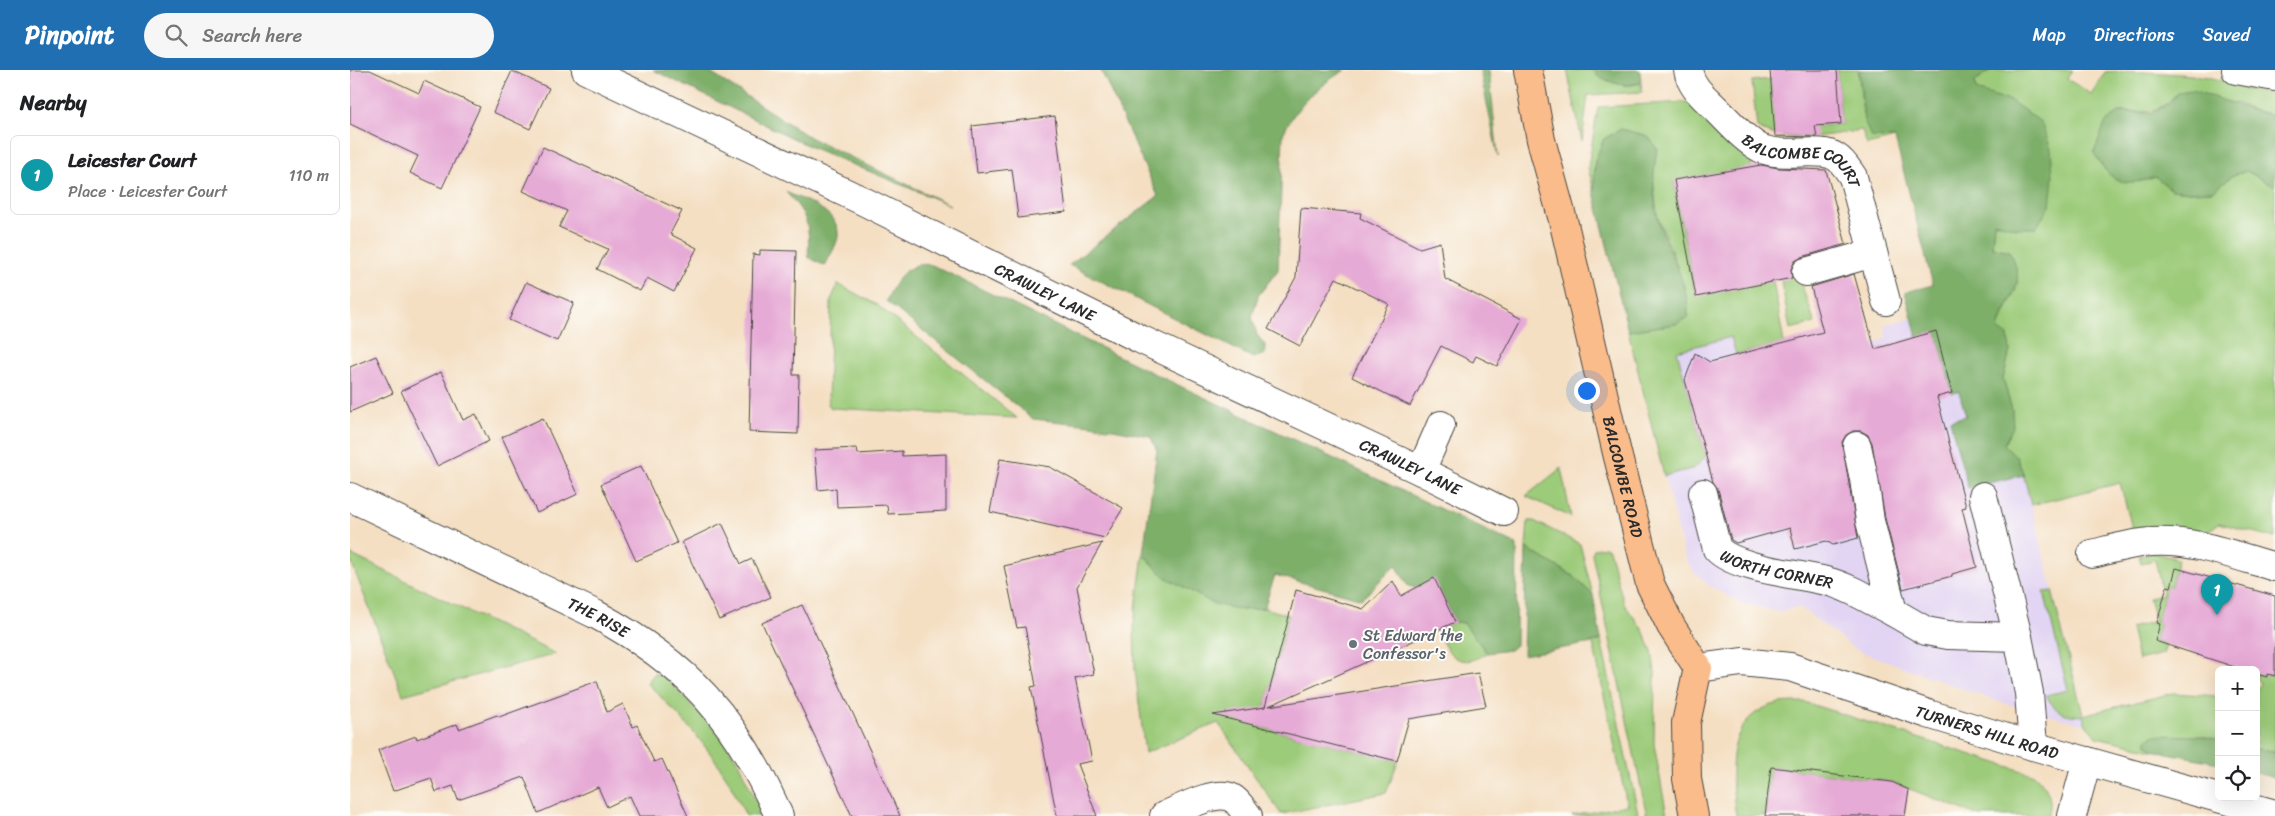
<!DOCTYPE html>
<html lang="en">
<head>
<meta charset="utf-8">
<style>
  :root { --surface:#fff; --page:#f6f6f6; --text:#202124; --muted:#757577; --line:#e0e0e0; --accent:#1f6fb2 }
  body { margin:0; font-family:Sriracha,sans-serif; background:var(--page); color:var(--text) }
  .controls { position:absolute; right:15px; bottom:15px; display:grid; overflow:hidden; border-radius:8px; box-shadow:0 5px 20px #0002 }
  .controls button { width:45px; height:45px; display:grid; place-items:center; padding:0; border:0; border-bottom:1px solid var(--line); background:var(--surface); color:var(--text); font:25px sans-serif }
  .you { position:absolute; left:1236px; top:320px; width:18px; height:18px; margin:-12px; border:4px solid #fff; border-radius:50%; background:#1a73e8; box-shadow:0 0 0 8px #1a73e833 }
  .badge { display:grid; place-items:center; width:32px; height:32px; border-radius:50%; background:var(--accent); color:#fff; font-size:16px; font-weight:700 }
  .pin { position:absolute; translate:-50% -41px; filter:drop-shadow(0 1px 2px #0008) }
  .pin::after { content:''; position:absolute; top:26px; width:18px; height:15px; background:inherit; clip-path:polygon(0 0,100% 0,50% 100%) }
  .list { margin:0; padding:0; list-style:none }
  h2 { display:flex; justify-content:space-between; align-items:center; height:65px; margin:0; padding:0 20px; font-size:21px }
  h2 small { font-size:16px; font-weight:400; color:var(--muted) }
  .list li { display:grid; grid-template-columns:32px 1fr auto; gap:15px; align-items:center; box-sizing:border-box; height:80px; margin:0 10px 10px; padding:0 10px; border:1px solid var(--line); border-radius:8px }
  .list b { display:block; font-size:19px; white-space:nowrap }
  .list p { margin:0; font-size:16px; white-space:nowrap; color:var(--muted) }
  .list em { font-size:16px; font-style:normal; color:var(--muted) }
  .icon { flex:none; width:28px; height:28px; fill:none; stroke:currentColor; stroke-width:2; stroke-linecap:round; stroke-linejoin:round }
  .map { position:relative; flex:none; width:1925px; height:746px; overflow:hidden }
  header { display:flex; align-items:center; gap:30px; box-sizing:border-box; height:70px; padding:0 25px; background:var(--accent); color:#fff }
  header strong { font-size:24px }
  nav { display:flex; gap:28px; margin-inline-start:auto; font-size:18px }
  .search { width:350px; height:45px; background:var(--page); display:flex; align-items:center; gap:12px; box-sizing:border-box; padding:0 18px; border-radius:28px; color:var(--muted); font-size:19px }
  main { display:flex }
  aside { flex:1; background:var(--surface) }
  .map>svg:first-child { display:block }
  .built { fill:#e2d4f3 }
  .green { fill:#9ccb79; stroke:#647b52 }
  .forest { fill:#7daf69; stroke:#546d4a }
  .building { fill:#e6aad6 }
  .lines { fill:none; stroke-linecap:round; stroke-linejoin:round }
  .minor-casing { stroke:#494642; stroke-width:30 }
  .major-casing { stroke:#494642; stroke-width:30 }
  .minor { stroke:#fff; stroke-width:28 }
  .major { stroke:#fabc8b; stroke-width:28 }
  .worship-dot { fill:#6b7280; stroke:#fdfcf7; stroke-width:2 }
  .labels { text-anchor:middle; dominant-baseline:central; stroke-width:4; stroke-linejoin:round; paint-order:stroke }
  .street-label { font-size:16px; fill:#2b2b2b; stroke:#fdfcf7 }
  .worship-label { font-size:16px; fill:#5b616d; stroke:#fdfcf7; text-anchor:start }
</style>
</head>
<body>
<header>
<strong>Pinpoint</strong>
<div class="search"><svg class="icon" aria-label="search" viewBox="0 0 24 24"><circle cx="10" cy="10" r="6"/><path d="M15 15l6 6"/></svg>Search here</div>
<nav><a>Map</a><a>Directions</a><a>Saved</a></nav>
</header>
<main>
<aside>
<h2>Nearby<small></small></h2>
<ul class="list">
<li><span class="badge" style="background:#0f9aa8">1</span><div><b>Leicester Court</b><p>Place · Leicester Court</p></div><em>110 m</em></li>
</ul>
</aside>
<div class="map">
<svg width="1925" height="746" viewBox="0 0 1925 746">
  <rect width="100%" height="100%" fill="#fdfcf7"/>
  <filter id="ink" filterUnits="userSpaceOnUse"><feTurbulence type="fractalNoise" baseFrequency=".02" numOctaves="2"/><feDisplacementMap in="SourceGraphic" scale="10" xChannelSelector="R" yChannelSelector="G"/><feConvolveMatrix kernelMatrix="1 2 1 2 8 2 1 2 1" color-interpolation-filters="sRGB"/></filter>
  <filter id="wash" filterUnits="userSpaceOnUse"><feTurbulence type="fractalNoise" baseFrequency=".0096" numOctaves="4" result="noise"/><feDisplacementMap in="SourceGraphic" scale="20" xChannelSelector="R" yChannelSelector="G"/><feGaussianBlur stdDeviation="1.12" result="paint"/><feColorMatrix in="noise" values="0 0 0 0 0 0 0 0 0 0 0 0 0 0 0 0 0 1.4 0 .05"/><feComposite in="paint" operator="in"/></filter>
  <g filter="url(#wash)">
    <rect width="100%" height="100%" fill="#f4dfc3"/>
    <polygon class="built" points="1425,240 1440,292 1521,276 1537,267 1534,255 1562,248 1567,266 1586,261 1602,322 1609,321 1616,346 1601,350 1618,418 1674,405 1736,655 1647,631 1514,583 1503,578 1450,537 1429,542 1391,533 1360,516 1344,502 1337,491 1332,477 1278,261"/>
    <g class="green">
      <polygon points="1217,0 1242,0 1264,13 1278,16 1291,13 1292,22 1238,25 1232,71"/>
      <path d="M1487,0H1508L1514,51L1545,68L1517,75L1512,60C1476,65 1441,75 1407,58L1402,11L1421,9L1425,59L1491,54Z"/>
      <path d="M1638,0H1722L1717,9L1741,24L1755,2C1765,0 1843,4 1858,7C1882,12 1898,22 1925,24V45L1904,41L1889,34L1828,22C1807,46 1799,41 1769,42L1788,112L1806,107L1822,120L1840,122L1863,121L1883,105L1897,101L1925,117V468L1869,453L1853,465L1809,458H1782L1770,413L1681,435C1675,410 1672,392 1654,374L1662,340L1653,309L1660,280L1648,259C1652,243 1669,222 1667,208C1665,199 1661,189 1659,181L1642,177L1644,152L1666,158L1661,31L1626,21L1625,11L1638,2Z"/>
      <polygon points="1336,32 1345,34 1402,86 1401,95 1412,146 1399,149 1389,99 1324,111 1346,227 1413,154 1434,273 1386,285 1381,267 1327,281 1356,386 1345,398 1314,406 1278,261 1326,254 1328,198 1307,145 1303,105 1307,79 1271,59 1254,69 1245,91 1244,122 1238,97 1248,37"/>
      <polygon points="1421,155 1442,188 1465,253 1440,259"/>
      <polygon points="488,214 527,235 667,348 481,338 478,334 481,230"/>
      <polygon points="1211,398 1221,447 1176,426"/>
      <polygon points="1178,451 1184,451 1230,474 1243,525 1223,506 1176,478"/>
      <polygon points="1255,477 1259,479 1274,534 1292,558 1302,581 1305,602 1304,674 1317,746 1297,746 1242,484 1244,479"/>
      <polygon points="1804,483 1828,489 1821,517 1817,516 1807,553 1810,554 1805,571 1816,575 1813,584 1788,590 1781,558 1805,551 1799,528 1813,525 1805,490 1791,493 1789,485"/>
      <polygon points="0,484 206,584 53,625 0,489"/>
      <polygon points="793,484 815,507 892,540 914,538 939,545 910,657 1048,691 1036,723 931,744 868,653 795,683 785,599 784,554"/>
      <path d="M1702,521L1733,645L1823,623L1869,626V670L1852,666L1797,674L1807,681L1747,667L1736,655L1733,646C1713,645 1706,643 1696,625L1718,620L1694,522Z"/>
      <path d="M1105,552L1114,553L1137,583C1110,601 1097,585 1087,560Z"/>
      <polygon points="1251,570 1288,743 1275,746 1222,746 1277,735 1243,573"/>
      <path d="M304,604H312L364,658L386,688L413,746H396C389,733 384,720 377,708C355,672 326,642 297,613Z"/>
      <polygon points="1906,604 1917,606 1917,604 1925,606 1925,681 1906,679 1906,623 1910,612 1906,610"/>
      <path d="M1454,632L1685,705C1697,718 1704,728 1698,746H1629L1542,712L1421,697L1415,746H1386C1380,702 1373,645 1430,633C1438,632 1446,632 1454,632Z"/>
    </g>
    <g class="forest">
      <polygon points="303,0 356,0 461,68 600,135 463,78"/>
      <path d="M751,0H995C968,16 946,35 933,64L928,200L908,226L902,247L907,265L915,275V284L903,288L719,195L808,126Z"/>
      <polygon points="1130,0 1139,0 1148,87"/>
      <path d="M1242,0H1290L1291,13C1273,17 1255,13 1242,0Z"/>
      <path d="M1509,0H1638V2L1625,11L1626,20L1661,31L1691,52L1701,79L1703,107L1700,136L1686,158H1666L1644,152L1642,177L1659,181C1680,218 1656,226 1648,259L1658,266L1660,280L1653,309L1662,340L1663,357L1654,374L1666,386L1674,405L1618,418L1600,350L1616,346L1609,322L1602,323L1586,262L1567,266L1555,222L1583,215L1545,68L1521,67L1514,51Z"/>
      <path d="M1843,20L1904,41L1925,45V117L1897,101L1883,105L1863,121L1840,122L1822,120L1806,107C1773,117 1761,114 1744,83L1755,53L1769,42L1801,43L1819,33L1828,22Z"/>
      <path d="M1271,59L1298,66L1307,79C1303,101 1302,122 1307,144C1314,179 1340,210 1338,247L1326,254L1278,261L1244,122L1245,91L1254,69Z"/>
      <path d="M436,122C454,131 491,141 488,167C486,177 479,187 475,196L458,187C460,154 458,146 436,122Z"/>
      <path d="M570,194L582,195L809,306L1167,475L1166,575L1160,580L1137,583L1114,553L1105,552L1084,509L1067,518L1058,516L1046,495L1012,529L925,505L914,538L892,540L864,534L815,507L793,484L807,380L800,366L741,355L683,349L536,231C545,214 550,200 570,194Z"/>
      <polygon points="1176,478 1223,506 1243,525 1251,570 1243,573 1173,585"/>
      <polygon points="1805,665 1852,666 1869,670 1869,693 1807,681 1797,674 1797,669"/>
      <polygon points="1906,679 1925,681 1925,708 1906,703"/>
    </g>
    <g id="blocks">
      <g class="building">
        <polygon points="0,0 20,0 69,23 74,11 130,37 92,118 60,103 68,86 0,54"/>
        <polygon points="1420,0 1487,0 1491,54 1465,56 1467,67 1425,66"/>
        <polygon points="162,1 199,18 180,59 143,42"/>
        <polygon points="705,46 716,142 668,148 662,99 627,103 622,56"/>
        <polygon points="193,77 332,141 320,164 347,178 324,222 297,208 290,221 247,199 258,179 209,157 217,141 173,121"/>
        <polygon points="1411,95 1429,98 1476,100 1496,174 1452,187 1445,191 1441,199 1442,208 1346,227 1324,110"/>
        <polygon points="951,138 1011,143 1010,148 1070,178 1090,172 1095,209 1172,249 1147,296 1126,286 1123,292 1091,276 1060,336 1002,307 1039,234 986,208 950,276 918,259 946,207"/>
        <polygon points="410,180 446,181 443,305 449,305 448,364 399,362 403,184 410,185"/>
        <polygon points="1504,204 1525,279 1586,261 1602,323 1587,327 1616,437 1612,438 1627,497 1602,504 1602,506 1553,519 1535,448 1522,373 1518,365 1511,361 1503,361 1496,365 1492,372 1508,468 1483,475 1476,471 1445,479 1440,458 1386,473 1381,470 1368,419 1363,412 1335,310 1345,283 1360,292 1473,262 1461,217"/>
        <polygon points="176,212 224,233 207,271 159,250"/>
        <polygon points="26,286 43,323 0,342 0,297"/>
        <polygon points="91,302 113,350 126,344 139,371 87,396 51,321"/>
        <polygon points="193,348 228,424 187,443 152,367"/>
        <polygon points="507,378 508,384 552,381 552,386 596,384 596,441 538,444 537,435 487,437 486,418 468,420 465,380"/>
        <polygon points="650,389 700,397 773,438 755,468 640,442"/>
        <polygon points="291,396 327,473 286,491 251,414"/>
        <polygon points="372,453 391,494 402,489 421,527 369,550 332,472"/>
        <polygon points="752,473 727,517 744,604 725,608 742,691 727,694 747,746 707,746 681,617 686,616 675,557 667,558 654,496"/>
        <polygon points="1826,498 1925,526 1925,606 1917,604 1917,607 1906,604 1906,600 1894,600 1805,571 1810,554 1807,553 1817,516 1821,517"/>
        <polygon points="1084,508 1105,552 919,636 1128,603 1136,636 1059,649 1047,691 863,645 915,637 946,520 1014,539 1043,511 1051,526"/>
        <polygon points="452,535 505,648 550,746 502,746 412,553"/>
        <polygon points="247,611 257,642 273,634 283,657 287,655 304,692 312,689 338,746 289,746 280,726 257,737 248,717 188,743 174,707 108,730 103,716 86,722 81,708 43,721 28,680 66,666 67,669 107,654 109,659 147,645 149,647"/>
        <polygon points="1421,697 1542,712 1559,720 1555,746 1415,746"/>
      </g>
    </g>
  </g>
  <g filter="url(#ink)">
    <use href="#blocks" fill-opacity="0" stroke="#494642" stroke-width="1"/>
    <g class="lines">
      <g class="minor-casing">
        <g id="minor">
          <path id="s1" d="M236,0L513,131L790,269L1071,401L1154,442"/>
          <path id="s2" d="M1338,0C1341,17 1353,26 1364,37C1378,50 1393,69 1410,78C1433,89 1469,76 1486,87C1494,92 1498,100 1503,107L1536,231"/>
          <polyline points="1886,0 1925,7"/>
          <polyline points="1456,202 1523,183"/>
          <polyline points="1507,376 1514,409 1520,451 1543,542 1576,561 1598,565 1668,567"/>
          <polyline points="1071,401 1091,355"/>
          <path id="s3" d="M1353,423L1367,479C1386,499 1448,504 1476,511C1500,517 1521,531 1543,542"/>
          <polyline points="1633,426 1668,567 1679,623 1683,676"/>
          <path id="s4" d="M0,427L245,544C338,594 387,649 429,746"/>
          <path d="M1742,484C1762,479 1781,473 1802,472C1842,469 1886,486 1925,497"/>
          <path id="s5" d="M1348,598L1392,592L1440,597L1578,644L1683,676L1925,744"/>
          <path d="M814,746C830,739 866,719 882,728C888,731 894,741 898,746"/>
          <polyline points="1722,746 1737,691"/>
        </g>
      </g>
      <g class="major-casing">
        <g id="major">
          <path id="s6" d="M1178,0L1191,70L1214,154L1267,383L1300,514L1321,556L1348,598L1336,653L1337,709L1344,746"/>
        </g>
      </g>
      <use href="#minor" class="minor"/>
      <use href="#major" class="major"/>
    </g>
  </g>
  <circle class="worship-dot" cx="1003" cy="574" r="5"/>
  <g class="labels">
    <g class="street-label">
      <text stroke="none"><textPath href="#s2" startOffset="155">BALCOMBE COURT</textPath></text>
      <text stroke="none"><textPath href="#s1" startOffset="510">CRAWLEY LANE</textPath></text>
      <text stroke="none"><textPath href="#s1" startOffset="915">CRAWLEY LANE</textPath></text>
      <text stroke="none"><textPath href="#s6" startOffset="418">BALCOMBE ROAD</textPath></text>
      <text stroke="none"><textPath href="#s3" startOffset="122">WORTH CORNER</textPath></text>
      <text stroke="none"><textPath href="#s4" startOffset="276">THE RISE</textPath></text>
      <text stroke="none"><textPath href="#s5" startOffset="300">TURNERS HILL ROAD</textPath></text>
    </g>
    <g class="worship-label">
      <text x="1013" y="565">St Edward the<tspan x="1013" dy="18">Confessor's</tspan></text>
    </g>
  </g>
</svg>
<div class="controls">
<button>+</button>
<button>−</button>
<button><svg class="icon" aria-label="locate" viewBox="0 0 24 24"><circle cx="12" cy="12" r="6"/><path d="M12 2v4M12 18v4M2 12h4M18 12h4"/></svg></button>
</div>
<div class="you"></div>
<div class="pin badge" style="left:1867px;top:545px;background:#0f9aa8">1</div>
</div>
</main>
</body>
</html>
